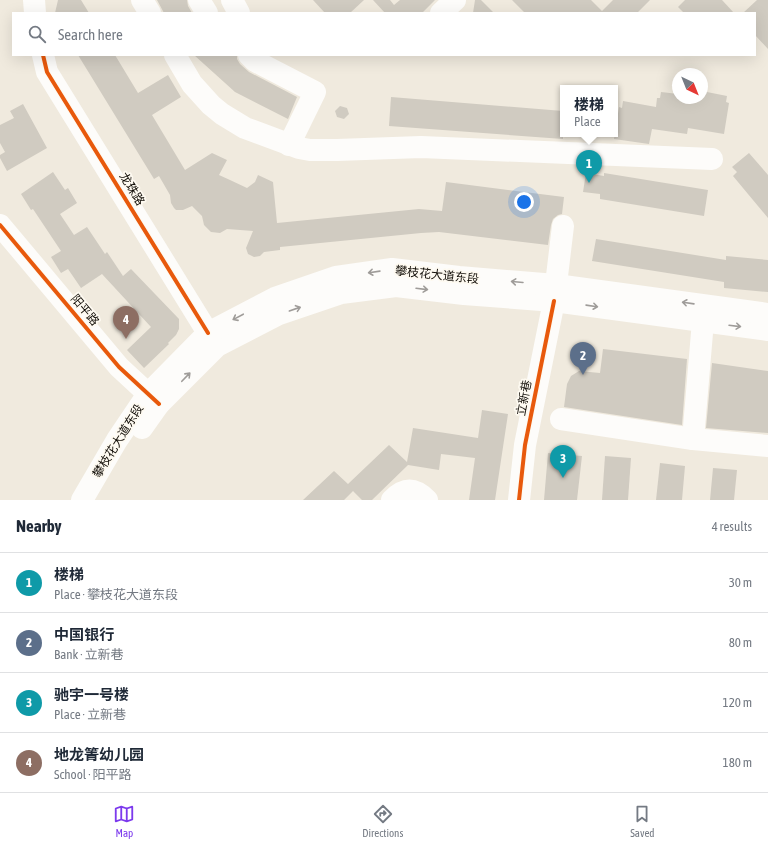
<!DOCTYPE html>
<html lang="en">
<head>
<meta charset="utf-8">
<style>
  :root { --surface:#fff; --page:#f2f2f3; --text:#1f2937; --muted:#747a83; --line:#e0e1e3; --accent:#7c3aed }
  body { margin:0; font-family:"Asap Condensed","Noto Sans SC",sans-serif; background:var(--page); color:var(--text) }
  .compass { position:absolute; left:672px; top:68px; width:36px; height:36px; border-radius:50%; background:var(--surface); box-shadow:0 4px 16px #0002; rotate:137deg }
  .you { position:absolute; left:524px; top:202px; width:14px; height:14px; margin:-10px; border:3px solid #fff; border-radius:50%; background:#1a73e8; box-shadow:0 0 0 6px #1a73e833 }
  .badge { display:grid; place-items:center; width:26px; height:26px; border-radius:50%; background:var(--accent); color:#fff; font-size:13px; font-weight:700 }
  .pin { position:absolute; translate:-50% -33px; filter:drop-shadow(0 1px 2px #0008) }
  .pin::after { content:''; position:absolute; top:21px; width:14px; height:12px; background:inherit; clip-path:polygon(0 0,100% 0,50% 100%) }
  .popup { position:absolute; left:560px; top:85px; width:58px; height:52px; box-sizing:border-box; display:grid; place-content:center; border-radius:0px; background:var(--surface); filter:drop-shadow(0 1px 3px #0005); font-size:13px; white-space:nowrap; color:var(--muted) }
  .popup b { font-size:15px; color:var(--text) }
  .popup::after { content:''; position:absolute; left:50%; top:100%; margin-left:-8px; border:8px solid transparent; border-top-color:var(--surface) }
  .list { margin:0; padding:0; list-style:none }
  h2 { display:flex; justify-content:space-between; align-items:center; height:52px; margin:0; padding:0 16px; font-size:17px }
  h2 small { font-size:13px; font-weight:400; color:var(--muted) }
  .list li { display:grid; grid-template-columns:26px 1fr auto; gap:12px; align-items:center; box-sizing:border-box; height:60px; padding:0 16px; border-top:1px solid var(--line) }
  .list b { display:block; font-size:15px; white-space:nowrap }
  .list p { margin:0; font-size:13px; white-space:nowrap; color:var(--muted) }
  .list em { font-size:13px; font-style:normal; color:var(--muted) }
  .icon { flex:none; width:22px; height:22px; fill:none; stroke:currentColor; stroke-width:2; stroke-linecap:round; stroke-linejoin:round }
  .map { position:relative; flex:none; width:768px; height:500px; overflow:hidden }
  .search { position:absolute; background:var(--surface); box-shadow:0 4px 16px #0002; left:12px; right:12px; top:12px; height:44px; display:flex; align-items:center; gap:10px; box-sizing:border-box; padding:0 14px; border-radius:0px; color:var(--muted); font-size:15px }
  .sheet { height:292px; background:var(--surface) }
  nav { display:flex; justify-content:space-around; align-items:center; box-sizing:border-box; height:56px; border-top:1px solid var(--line); background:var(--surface); font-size:11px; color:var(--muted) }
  nav a { display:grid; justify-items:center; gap:2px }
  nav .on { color:var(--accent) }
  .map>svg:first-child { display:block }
  .building { fill:#d0cbc1 }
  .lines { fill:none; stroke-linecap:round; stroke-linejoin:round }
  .minor { stroke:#fdfcfa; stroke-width:22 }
  .highway { stroke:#fdfcfa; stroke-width:22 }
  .cycleway-casing { stroke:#fefaf1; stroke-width:6 }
  .cycleway { stroke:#e8590c; stroke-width:4 }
  .oneway { stroke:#9f9c99 }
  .labels { text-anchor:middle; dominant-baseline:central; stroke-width:3.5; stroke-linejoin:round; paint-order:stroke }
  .street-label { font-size:12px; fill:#110d07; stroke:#fefaf1 }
</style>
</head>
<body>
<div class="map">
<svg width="768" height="500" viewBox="0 0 768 500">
  <rect width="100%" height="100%" fill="#f0eade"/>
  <g class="building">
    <polygon points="58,0 81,0 89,13 55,13"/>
    <polygon points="157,0 187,0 188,6 192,13 164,13"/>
    <polygon points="313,0 364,0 350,13 325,13"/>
    <polygon points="373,0 390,0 394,5 400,0 435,0 422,13 385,13"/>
    <polygon points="475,0 481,0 494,13 473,13"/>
    <polygon points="512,0 591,0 602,11 613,0 650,0 637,13 525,13"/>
    <polygon points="685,0 722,0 734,13 684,13 678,7"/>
    <polygon points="757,0 768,0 768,49 755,35 755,13 743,13"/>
    <polygon points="78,55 115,55 138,93 168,75 181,97 152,115 185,170 212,153 227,160 219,175 230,180 247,188 255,182 258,175 273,182 277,223 419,209 442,211 446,182 564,197 562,214 558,215 553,219 551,225 548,245 439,232 421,233 280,247 280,250 264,252 260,256 254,257 248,254 246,248 253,231 227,229 220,233 211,232 204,225 202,216 192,206 183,210 176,210 174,208 171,203 170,195 159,176 154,179"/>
    <polygon points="194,55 237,55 237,59 240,64 249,72 297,97 288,119 235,92"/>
    <polygon points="702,91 727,96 726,102 729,103 724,134 688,128 687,134 652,129 649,144 614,139 619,107 622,108 623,101 656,107 657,98 660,98 661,92 678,94 678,98 702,98"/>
    <polygon points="391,97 563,111 563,139 389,126"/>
    <polygon points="23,104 47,148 7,171 0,158 0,155 5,152 0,143 0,125 14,118 10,111"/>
    <polygon points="340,106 347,108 349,114 344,119 337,117 335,111"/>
    <polygon points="749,153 768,175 768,218 733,176 737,172 732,167"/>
    <polygon points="53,172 65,190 68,188 77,203 60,214 74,235 87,227 105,254 107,252 123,276 131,269 179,319 179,329 176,335 168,343 169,344 144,368 127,350 151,327 102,274 81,288 68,269 61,273 51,257 61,251 33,209 31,210 21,194"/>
    <polygon points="586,173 604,176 604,173 708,190 704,216 600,199 600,194 583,192"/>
    <polygon points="596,239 726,260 726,256 768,260 768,292 724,288 724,282 592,261"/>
    <polygon points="603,349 687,359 682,425 564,407 567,384 571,376 579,371 600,373"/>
    <polygon points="712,363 768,371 768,433 706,428"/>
    <polygon points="482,410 508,414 495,500 469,500 475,458 441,454 439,470 408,465 372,500 362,500 353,491 344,500 303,500 334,471 348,484 389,445 407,462 413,428 478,438"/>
    <polygon points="548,453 582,456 577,500 544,500"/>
    <polygon points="605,456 631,458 628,500 602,500"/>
    <polygon points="660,463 685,466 682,500 656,500"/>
    <polygon points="713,468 737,470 734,500 710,500"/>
  </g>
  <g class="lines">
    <g class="minor">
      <polyline points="34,0 35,13"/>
      <polyline points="142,0 150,13"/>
      <polyline points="199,0 207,13"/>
      <polyline points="232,0 239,13"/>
      <polyline points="441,13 455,0"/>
      <polyline points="43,55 47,72 208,333"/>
      <polyline points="175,55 192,84 211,105 222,114 245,128 299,148 310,150 337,150 421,147 712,159"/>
      <polyline points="249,55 255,61 315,92 289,145"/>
      <polyline points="0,225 119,367 159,404"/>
      <polyline points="561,419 693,439 768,446"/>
      <polyline points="693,439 703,321"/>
      <path d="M392,500C404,488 414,487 427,500"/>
      <polyline points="519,500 525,445 554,301 563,226"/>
    </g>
    <g class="highway">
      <polyline points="142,428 159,404 217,346 279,314 341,293 396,286 464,294 554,301 768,330"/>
      <polyline points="82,500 117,440 148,394 208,333 275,298 336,277 392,269 459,277 556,285 768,314"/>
    </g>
    <g class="cycleway-casing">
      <g id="cycleway">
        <polyline points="43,55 47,72 208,333"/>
        <polyline points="0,225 119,367 159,404"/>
        <polyline points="519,500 525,445 554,301"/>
      </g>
    </g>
    <use href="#cycleway" class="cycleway"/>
  </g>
  <defs><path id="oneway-shaft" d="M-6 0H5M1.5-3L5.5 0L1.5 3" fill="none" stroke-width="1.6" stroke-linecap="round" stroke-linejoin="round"/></defs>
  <g class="oneway">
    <use href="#oneway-shaft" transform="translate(374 272) rotate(172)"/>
    <use href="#oneway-shaft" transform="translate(517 282) rotate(-175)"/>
    <use href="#oneway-shaft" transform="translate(422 289) rotate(7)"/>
    <use href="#oneway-shaft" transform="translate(688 303) rotate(-172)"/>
    <use href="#oneway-shaft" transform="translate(592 306) rotate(8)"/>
    <use href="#oneway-shaft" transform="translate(295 309) rotate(-19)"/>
    <use href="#oneway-shaft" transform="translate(238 317) rotate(152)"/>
    <use href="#oneway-shaft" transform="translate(735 326) rotate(7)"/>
    <use href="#oneway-shaft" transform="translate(186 377) rotate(-46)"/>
  </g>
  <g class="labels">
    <g class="street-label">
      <text transform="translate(132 189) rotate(58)">龙珠路</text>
      <text transform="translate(437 275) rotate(6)">攀枝花大道东段</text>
      <text transform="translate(85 310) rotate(50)">阳平路</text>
      <text transform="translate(524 398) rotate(-79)">立新巷</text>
      <text transform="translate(118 441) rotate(-58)">攀枝花大道东段</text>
    </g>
  </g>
</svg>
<svg class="compass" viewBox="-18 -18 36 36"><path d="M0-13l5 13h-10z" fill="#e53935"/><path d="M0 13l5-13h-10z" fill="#747a83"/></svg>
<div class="you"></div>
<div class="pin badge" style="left:589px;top:183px;background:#0f9aa8">1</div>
<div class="popup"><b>楼梯</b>Place</div>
<div class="pin badge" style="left:583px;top:375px;background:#5c6f8a">2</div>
<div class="pin badge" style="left:563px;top:478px;background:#0f9aa8">3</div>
<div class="pin badge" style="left:126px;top:339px;background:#8d6e63">4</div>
<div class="search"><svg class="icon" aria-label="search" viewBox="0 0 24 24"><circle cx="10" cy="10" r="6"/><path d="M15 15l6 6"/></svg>Search here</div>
</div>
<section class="sheet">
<h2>Nearby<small>4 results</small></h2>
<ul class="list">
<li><span class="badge" style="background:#0f9aa8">1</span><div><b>楼梯</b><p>Place · 攀枝花大道东段</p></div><em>30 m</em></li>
<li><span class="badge" style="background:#5c6f8a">2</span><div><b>中国银行</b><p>Bank · 立新巷</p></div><em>80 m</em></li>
<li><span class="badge" style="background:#0f9aa8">3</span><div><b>驰宇一号楼</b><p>Place · 立新巷</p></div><em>120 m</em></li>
<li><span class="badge" style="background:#8d6e63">4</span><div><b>地龙箐幼儿园</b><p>School · 阳平路</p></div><em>180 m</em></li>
</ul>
</section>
<nav>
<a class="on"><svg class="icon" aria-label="map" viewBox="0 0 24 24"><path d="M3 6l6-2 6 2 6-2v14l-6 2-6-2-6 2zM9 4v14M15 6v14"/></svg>Map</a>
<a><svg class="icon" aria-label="directions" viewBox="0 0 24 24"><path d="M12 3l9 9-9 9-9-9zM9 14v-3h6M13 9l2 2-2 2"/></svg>Directions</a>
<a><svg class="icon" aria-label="saved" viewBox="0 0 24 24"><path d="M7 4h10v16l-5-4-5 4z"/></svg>Saved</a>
</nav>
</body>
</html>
